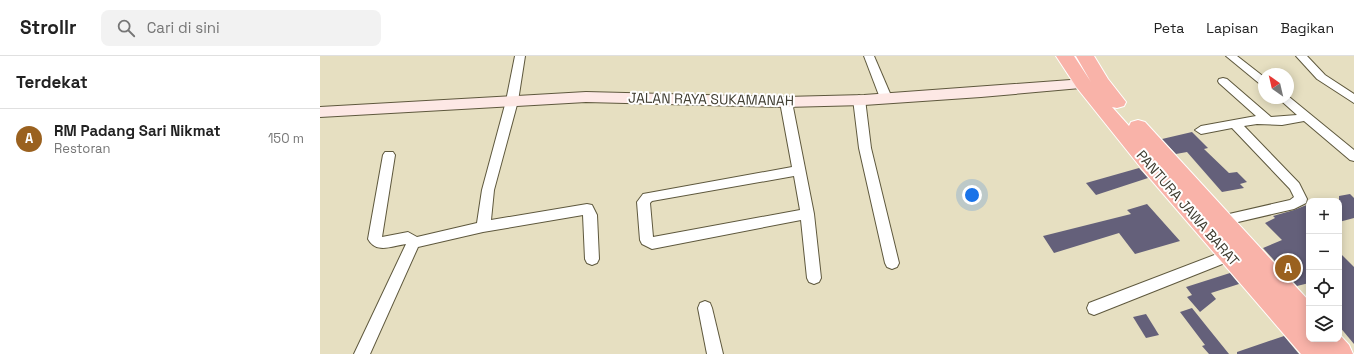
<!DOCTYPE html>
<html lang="id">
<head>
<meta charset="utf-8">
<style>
  :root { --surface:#fff; --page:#f2f2f2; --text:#222; --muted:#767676; --line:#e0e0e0; --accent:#9a611f }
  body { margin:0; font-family:"Space Grotesk",sans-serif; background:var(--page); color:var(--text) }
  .controls { position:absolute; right:12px; bottom:12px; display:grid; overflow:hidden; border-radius:8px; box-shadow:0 2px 10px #0003 }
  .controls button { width:36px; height:36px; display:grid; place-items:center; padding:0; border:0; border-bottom:1px solid var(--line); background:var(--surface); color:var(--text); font:20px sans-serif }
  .compass { position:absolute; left:938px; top:12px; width:36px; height:36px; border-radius:50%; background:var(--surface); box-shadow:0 2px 10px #0003; rotate:326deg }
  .you { position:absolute; left:652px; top:139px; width:14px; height:14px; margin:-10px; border:3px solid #fff; border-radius:50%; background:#1a73e8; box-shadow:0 0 0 6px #1a73e833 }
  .badge { display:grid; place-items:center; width:26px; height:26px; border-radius:50%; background:var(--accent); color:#fff; font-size:13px; font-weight:700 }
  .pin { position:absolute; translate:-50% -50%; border:2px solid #fff; box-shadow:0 1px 4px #0006 }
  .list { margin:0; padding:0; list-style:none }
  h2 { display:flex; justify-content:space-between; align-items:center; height:52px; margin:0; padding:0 16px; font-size:17px }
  h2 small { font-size:13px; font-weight:400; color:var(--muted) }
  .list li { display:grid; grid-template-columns:26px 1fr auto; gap:12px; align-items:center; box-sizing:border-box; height:60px; padding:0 16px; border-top:1px solid var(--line) }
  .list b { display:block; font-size:15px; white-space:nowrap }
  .list p { margin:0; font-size:13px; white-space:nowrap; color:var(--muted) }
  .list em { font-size:13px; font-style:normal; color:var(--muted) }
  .icon { flex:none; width:22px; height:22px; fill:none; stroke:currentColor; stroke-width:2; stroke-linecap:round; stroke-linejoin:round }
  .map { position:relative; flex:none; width:1034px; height:298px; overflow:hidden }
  header { display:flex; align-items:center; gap:24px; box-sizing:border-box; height:56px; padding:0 20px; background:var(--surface); border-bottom:1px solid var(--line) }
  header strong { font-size:19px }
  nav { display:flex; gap:22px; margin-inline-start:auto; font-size:14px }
  .search { width:280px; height:36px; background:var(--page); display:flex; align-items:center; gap:10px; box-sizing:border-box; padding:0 14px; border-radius:8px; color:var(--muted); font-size:15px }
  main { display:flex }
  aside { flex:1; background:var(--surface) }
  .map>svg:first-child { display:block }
  .building { fill:#64607a }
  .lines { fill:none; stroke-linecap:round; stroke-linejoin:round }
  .street-casing { stroke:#5e583d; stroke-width:2 }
  .secondary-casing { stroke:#5e583d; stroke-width:2 }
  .highway-casing { stroke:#fff; stroke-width:2 }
  .street { fill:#fff; fill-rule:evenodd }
  .secondary { fill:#fde8e5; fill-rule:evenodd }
  .highway { fill:#f9b3a9; fill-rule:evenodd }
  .labels { text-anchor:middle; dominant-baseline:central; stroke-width:4; stroke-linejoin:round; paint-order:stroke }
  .street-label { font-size:14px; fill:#403d31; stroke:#fff }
</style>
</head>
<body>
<header>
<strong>Strollr</strong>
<div class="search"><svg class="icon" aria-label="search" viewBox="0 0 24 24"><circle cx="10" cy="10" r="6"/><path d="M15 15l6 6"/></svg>Cari di sini</div>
<nav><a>Peta</a><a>Lapisan</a><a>Bagikan</a></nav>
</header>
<main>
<aside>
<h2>Terdekat<small></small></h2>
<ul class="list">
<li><span class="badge">A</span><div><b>RM Padang Sari Nikmat</b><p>Restoran</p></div><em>150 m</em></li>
</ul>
</aside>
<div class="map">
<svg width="1034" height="298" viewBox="0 0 1034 298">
  <rect width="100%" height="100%" fill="#e6dfc1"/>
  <g class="building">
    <polygon points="872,76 888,92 884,93 909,117 917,116 927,126 920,128 924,132 902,136 867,96 856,98 842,83"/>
    <polygon points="819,112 828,122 776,139 766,127"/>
    <polygon points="1030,138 1034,142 1034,162 1019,166 1019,140"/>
    <polygon points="827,148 860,185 815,198 799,177 734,197 723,180 811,158 807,154"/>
    <polygon points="989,148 989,227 977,230 943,192 962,184 945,167 955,162 953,160 974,154"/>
    <polygon points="1019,196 1034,211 1034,288 1019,270"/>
    <polygon points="910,217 919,228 891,237 896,243 880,256 867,241 872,239 866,231"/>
    <polygon points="872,252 888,272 909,298 889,298 882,290 885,289 860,256"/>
    <polygon points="826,258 839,279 826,282 813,261"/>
    <polygon points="964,280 979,298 917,298 917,296"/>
  </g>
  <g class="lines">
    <g class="street-casing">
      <g id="street">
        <path d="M195,0H205L198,45L174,134L171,164L267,148L272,149L277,159L279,203L277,207L272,209L267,207L265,203L263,159L163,176L98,191L50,298H34L86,188C72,190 56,198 48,183L63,99L65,96H73L75,99L62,181L88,176L97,181L157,167L162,134L186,45Z"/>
        <polygon points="544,0 554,0 572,42 570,45 566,46 560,42"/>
        <polygon points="906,0 917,0 944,21 944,29 940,28"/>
        <polygon points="976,0 987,0 1005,19 1034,38 1034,47 997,23"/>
        <polygon points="903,22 907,23 951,61 977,59 958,42 968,42 968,40 1034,94 1034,105 1030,104 984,65 962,69 937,68 924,70 979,127 987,143 986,147 974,153 901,170 896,169 894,165 896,161 970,144 974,141 970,133 912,72 881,78 875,74 881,70 936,60 899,27 898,25 899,23"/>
        <polygon points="539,39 545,43 551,92 579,207 577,211 572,213 567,211 565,207 539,92 533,43"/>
        <path d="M466,42L472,46L494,158L501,222L499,226L494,228L489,226L487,222L481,164L332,193L322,188L320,184L317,146L323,138L472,111L460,46ZM474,120L480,154L333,181L330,147L332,145Z"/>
        <polygon points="910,193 915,195 917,199 915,203 774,259 769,257 767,252 769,247"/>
        <polygon points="385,245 390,247 392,252 403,298 387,298 378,252 380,247"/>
      </g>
    </g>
    <g class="secondary-casing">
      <polygon id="secondary" points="778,22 783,24 785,27 783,30 661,41 544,49 465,51 266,46 0,61 0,51 266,36 465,41 544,39"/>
    </g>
    <g class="highway-casing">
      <polygon id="highway" points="736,0 754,0 771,26 756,0 774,0 788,23 806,46 804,50 797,52 792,51 809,70 811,66 818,64 825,66 989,245 989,283 1019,283 1019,278 1029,289 1033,298 981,298 821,112 757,32"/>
    </g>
    <use href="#street" class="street"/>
    <use href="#secondary" class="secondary"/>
    <use href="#highway" class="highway"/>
  </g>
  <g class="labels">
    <g class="street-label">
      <text transform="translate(391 43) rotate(1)">JALAN RAYA SUKAMANAH</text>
      <text transform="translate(868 152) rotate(49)">PANTURA JAWA BARAT</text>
    </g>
  </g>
</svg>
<div class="controls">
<button>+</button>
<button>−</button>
<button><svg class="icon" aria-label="locate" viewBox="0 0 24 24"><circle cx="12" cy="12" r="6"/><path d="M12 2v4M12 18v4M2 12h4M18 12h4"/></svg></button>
<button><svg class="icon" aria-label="layers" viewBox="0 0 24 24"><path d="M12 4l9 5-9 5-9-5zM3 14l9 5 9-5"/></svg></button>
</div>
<svg class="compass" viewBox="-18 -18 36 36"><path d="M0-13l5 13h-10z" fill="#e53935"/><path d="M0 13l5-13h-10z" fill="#767676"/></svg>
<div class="you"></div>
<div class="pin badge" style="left:968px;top:212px">A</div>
</div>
</main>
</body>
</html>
